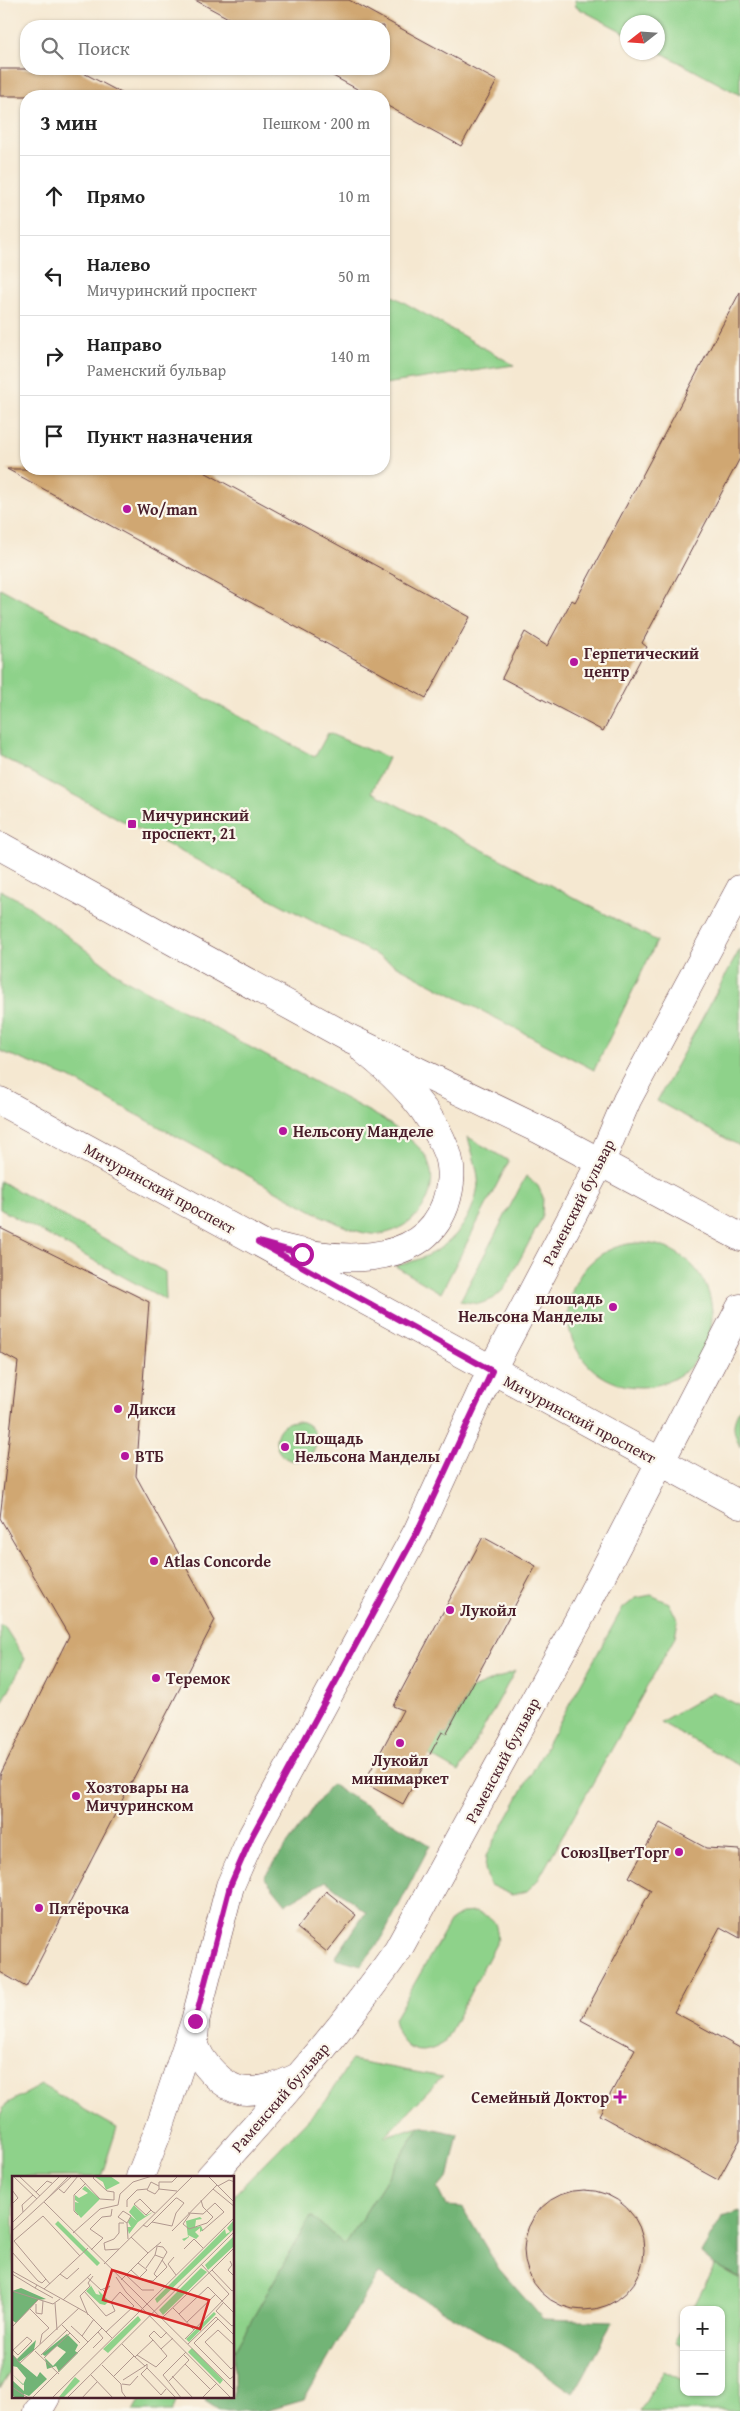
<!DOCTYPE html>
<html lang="ru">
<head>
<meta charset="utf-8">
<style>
  :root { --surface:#fff; --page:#f6f6f6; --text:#222; --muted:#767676; --line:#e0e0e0 }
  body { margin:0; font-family:"Gentium Book Plus",serif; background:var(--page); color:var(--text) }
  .controls { position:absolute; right:15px; bottom:15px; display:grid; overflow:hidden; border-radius:10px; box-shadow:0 1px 4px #0004 }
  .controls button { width:45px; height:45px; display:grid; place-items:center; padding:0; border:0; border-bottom:1px solid var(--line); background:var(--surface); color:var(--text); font:25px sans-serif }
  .compass { position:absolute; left:620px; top:15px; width:45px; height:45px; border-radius:50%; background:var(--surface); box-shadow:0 1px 4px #0004; rotate:253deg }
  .stop { position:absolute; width:15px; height:15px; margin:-11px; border:4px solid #b5179e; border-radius:50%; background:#fff }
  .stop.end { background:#b5179e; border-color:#fff; box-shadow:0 1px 5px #0008 }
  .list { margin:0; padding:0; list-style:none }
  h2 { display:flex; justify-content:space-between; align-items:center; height:65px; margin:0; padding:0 20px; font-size:21px }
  h2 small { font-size:16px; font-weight:400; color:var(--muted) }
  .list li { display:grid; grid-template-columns:32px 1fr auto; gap:15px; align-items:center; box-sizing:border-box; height:80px; padding:0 20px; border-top:1px solid var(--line) }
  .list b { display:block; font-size:19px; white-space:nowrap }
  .list p { margin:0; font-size:16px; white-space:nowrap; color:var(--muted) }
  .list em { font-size:16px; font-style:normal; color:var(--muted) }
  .icon { flex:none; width:28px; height:28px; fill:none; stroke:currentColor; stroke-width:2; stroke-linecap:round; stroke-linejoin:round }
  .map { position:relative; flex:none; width:740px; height:2411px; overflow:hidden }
  .search { position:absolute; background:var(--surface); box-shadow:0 1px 4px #0004; left:20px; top:20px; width:370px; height:55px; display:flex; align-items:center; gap:12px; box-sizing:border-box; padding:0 18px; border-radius:20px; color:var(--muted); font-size:19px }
  .panel { position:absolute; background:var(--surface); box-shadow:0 1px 4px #0004; left:20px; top:90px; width:370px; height:385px; border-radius:20px }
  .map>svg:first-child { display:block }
  .green { fill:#8ed28a; stroke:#6c785a }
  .forest { fill:#72b476; stroke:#5e6a50 }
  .building { fill:#d0a772 }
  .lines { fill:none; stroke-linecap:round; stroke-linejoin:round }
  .secondary-casing { stroke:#643d44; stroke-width:29 }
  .primary-casing { stroke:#643d44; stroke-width:29 }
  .secondary { stroke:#fff; stroke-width:28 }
  .primary { stroke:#fff; stroke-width:28 }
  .route { stroke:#b5179e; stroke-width:6 }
  .poi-dot { fill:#b5179e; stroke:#fbf7ec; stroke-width:2 }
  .labels { text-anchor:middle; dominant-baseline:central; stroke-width:4.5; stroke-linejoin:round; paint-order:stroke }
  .poi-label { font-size:16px; font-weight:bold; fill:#4a1f2b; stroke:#fbf7ec; text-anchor:start }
  .street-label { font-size:16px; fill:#4a1f2b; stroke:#fbf7ec }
  .inset-road { fill:none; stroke:#b1988f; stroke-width:1 }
  .view { fill:#d62828; fill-opacity:0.15; stroke:#d62828; stroke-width:2.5 }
  .inset-edge { fill:none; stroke:#4a1f2b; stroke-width:2.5 }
</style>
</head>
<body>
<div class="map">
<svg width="740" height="2411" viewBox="0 0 740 2411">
  <rect width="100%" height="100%" fill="#fbf7ec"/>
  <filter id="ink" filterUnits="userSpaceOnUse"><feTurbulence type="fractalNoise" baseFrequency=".02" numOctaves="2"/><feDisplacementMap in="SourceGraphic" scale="10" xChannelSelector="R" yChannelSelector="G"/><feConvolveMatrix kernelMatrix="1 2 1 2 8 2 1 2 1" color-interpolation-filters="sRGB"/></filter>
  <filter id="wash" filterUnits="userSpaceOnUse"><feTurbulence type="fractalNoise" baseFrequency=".0096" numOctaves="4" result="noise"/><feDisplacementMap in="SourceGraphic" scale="20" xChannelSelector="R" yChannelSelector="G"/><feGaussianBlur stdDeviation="1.12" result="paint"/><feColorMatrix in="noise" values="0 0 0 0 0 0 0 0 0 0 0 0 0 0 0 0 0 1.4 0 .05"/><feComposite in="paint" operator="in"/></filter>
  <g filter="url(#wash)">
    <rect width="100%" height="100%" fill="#f5e8d1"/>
    <g class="green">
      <polygon points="575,0 740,0 740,95 658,51 658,22 628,22 627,34 576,7"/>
      <polygon points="384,291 514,365 384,384"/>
      <polygon points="0,588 315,757 328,733 388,758 372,792 657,941 594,1070 0,756"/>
      <path d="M0,890L23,902L124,979L383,1119C396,1129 422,1145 428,1161C442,1194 414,1229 381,1234C360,1236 340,1224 322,1216L70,1078L0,1051Z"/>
      <polygon points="740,949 740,1146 657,1101"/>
      <path d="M468,1137L509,1161L441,1293L395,1266C439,1257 470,1233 478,1186C480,1174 471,1150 468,1137Z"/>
      <polygon points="526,1176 538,1186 543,1197 542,1218 504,1289 493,1299 479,1304 460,1301"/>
      <polygon points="0,1181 165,1272 166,1300 0,1209"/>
      <circle cx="640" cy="1315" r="72"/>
      <path d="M740,1408V1447C733,1431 731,1424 740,1408Z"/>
      <circle cx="296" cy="1441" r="20"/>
      <polygon points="651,1595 669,1603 678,1621 675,1637 538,1880 527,1891 512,1895 490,1885 485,1870 486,1856 622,1609 636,1598"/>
      <polygon points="0,1625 4,1626 25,1659 0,1707"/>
      <polygon points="515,1671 459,1772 429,1755 440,1734 447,1734 470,1690"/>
      <polygon points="713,1692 740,1706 740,1766 660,1722"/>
      <path d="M475,1912C494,1918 496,1919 498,1940L444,2043C417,2060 400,2049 394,2019L451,1920L462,1913Z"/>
      <polygon points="351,2060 442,2077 385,2136 420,2126 345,2245 311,2216 234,2351 234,2195 326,2101"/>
      <polygon points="41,2085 117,2128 101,2177 14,2177 14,2364 0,2389 0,2115 6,2104"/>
      <polygon points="715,2265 740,2279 740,2411 640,2411 664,2371 684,2381 684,2392 721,2392 721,2310 692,2310"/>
      <polygon points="684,2326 684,2347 675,2343"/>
      <polygon points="141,2397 168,2397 176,2401 172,2411 133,2411"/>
    </g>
    <g class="forest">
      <polygon points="331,1784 430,1845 381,1940 361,1965 335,1958 366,1912 326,1881 286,1904 264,1877"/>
      <polygon points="420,2126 458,2134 448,2179 437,2188 446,2206 462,2207 499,2269 543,2319 613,2321 573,2393 516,2353 378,2273 304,2400 266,2411 220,2411 205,2401 207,2397 234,2397 234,2351 311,2216 345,2245"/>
      <polygon points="740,2211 740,2278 715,2265 701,2253 722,2217"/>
    </g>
    <g id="blocks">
      <g class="building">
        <polygon points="195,0 349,0 497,81 461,146 384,104 384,96 370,96 320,69 384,69 384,26 243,26"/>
        <polygon points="0,69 76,69 127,96 0,96"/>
        <polygon points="740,292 740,458 642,643 647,647 603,731 502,678 525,632 547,646 572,600 575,602"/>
        <polygon points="7,469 199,469 470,617 426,698"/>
        <polygon points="0,1228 149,1302 136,1476 215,1620 26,1987 0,1972 0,1775 69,1636 0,1518 18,1362 0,1352"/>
        <polygon points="483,1537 536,1566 446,1734 442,1732 403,1804 364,1783 403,1710 393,1706"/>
        <polygon points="660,1823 706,1848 740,1850 740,1938 720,1927 674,2012 740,2048 740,2140 718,2180 599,2115 635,2049 581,2020 651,1890 629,1877"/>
        <polygon points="326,1891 356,1915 327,1952 297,1928"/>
        <circle cx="584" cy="2250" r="60"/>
      </g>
    </g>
  </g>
  <g filter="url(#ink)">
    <use href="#blocks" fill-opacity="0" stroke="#643d44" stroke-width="1"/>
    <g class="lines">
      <g class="secondary-casing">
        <g id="secondary">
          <path d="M274,1246C329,1261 421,1272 445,1205C451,1187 453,1171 447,1153C431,1110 399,1078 364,1050"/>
          <path d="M195,2025C195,2030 194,2036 194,2041C198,2061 225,2091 247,2091C266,2091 281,2085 298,2077"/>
          <polyline points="140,2177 159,2129 195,2021 230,1886 252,1836 417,1532 491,1371 601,1161 627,1100 740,889"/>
          <path d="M210,2177C276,2104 341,2031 398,1950L578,1621L740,1308"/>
          <polyline points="38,2411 46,2397"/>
        </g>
      </g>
      <g class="primary-casing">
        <g id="primary">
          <polyline points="0,846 349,1038 540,1130 740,1237"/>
          <polyline points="0,1101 740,1505"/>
        </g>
      </g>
      <use href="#secondary" class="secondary"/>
      <use href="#primary" class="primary"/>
    </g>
  </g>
  <g class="lines" filter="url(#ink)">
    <polyline class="route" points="195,2021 230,1886 252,1836 417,1532 492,1371 258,1242 302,1254"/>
  </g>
  <g class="poi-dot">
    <circle cx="127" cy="509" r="5"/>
    <circle cx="574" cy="662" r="5"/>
    <rect x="127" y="819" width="10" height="10" rx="2.5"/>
    <circle cx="283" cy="1131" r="5"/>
    <circle cx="613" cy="1307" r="5"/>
    <circle cx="118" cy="1409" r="5"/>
    <circle cx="285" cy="1447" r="5"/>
    <circle cx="125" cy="1456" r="5"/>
    <circle cx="154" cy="1561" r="5"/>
    <circle cx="450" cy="1610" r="5"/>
    <circle cx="156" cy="1678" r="5"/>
    <circle cx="400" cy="1743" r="5"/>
    <circle cx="76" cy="1796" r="5"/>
    <circle cx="679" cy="1852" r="5"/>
    <circle cx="39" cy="1908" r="5"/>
    <path d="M617.5 2089.5h5v5h5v5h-5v5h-5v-5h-5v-5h5z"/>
  </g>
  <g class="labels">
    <g class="poi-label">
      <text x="137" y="509">Wo/man</text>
      <text x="584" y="653">Герпетический<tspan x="584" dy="18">центр</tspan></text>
      <text x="142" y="815">Мичуринский<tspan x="142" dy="18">проспект, 21</tspan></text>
      <text x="293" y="1131">Нельсону Манделе</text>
      <text x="603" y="1298" text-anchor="end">площадь<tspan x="603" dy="18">Нельсона Манделы</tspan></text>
      <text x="128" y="1409">Дикси</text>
      <text x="295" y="1438">Площадь<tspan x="295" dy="18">Нельсона Манделы</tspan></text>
      <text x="135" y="1456">ВТБ</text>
      <text x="164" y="1561">Atlas Concorde</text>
      <text x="460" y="1610">Лукойл</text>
      <text x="166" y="1678">Теремок</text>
      <text x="400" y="1760" text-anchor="middle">Лукойл<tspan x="400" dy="18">минимаркет</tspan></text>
      <text x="86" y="1787">Хозтовары на<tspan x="86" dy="18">Мичуринском</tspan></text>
      <text x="669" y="1852" text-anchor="end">СоюзЦветТорг</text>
      <text x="49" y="1908">Пятёрочка</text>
      <text x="609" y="2097" text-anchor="end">Семейный Доктор</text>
    </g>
    <g class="street-label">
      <text transform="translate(160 1188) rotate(29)">Мичуринский проспект</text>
      <text transform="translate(578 1202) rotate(-63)">Раменский бульвар</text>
      <text transform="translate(580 1419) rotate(28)">Мичуринский проспект</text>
      <text transform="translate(502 1760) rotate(-62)">Раменский бульвар</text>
      <text transform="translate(280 2097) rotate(-49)">Раменский бульвар</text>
    </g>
  </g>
  <g transform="translate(12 2176)">
    <rect width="222" height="222" fill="#f5e8d1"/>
    <path d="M98,0L108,7L94,14L91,6L83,1ZM73,10L88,23L69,42L63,35V26L67,27L63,24V19L67,22L76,17L70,13ZM122,29L133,40L141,36L126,46L117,58L115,51H119L116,46L119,40L125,45L117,36ZM188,41L190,43L184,44L183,51L189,50L191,54L188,56V52L183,56L187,60L184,63L176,59L177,61L172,65L170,63L176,61L174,45ZM222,44V53L145,127L143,123L213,53L214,58L218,56L215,52ZM46,45L88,87L85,90L43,48ZM222,60V70L196,94L193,89ZM189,92L195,96L151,139L147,134ZM77,106L84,118L88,119L86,114L97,125L93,129L88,128L74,115L79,110ZM202,136L204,138L177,166L174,163ZM126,140L129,144L96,177L91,173ZM180,172L211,204L208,208L176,176ZM63,201L68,205L51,222L47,221Z" fill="#8ed28a"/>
    <path d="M9,112L34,123L26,124L4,147L0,144V115ZM55,158L66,169L63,175L66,177L47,196L44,190L35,193L33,182L41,190L54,176L45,170L33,180L30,178ZM24,164L22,174L7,186L25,201L28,196L35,203L17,220L12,218V223L4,222L0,219V204L12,215V209L0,198L11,209L14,202L5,191L0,190V178L5,183Z" fill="#72b476"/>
    <path class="inset-road" d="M1,0L25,23M7,0L28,20M196,0L223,27M68,2L88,23L102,24V16L95,15L81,2L83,0M147,10L139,6L135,14L143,18L147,13M206,10L217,4L223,6M47,13L52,17L66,0M201,13L223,31M0,14L6,22L0,28M165,15L147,13V6H160L166,0M24,16L35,5L40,7M33,25L57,0M32,26L223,215M115,31V24L125,14L135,13M139,34L134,39L122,28L128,23L141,36L143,37M11,36L10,29L21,19M176,37L191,38L203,27L212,36L190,55M178,38L171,48L177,53L195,47L201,41L191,31L189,24M66,39L62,35V19L74,7M0,47L48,0M115,47L106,41L111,35L119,40L115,47L116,63M131,49L135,51L164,22H165L172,27L164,37L160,50L140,46M0,55L60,0M160,55L205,9M61,57L88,33L106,29L108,18L121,6L140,0M144,70L151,71L155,76L142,98L145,101M145,71L143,79L151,82M223,71L200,94L220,115L223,113M107,73L93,74L92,67L102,63L107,57V47H112M172,73L182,63L191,72M79,74L91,62L78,53L90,41L99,40L100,33M0,76L26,105L30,107L34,103M136,77L149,66M162,81L156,88L164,99M218,85L220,89L216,94L223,101M126,87L135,94L127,102M92,88L181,0M189,88L217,118M134,92L143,79M119,94L130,104L141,105L155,91L150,84M0,95L75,137L100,162M0,98L23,112L25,109M48,98L55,103L67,92M114,99L130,114H142M75,101L89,114L98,110L93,116L91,114M104,101L114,116L220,223M109,104L136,77L119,61M38,108L2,65L31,40L68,80M23,112L41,122M32,113L76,72M0,115L41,128L48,123M72,115L94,140L103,135L99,126L108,116L122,130L94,156M51,124L79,98M43,127L45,154M211,127L204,135L220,150L223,148M24,128V137L30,138L31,125M161,132L167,138L196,111L223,138M18,133L37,152L30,158L28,168M167,138L182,154M76,139L68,120L78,110L76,107L81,100M151,141L200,94M206,143L182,167L218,203L223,199M206,143L223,160M175,146L203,119M50,149L68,167M59,150L70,160L82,143M0,151L26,124M70,160L76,166L90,152M173,163L217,118M141,164L137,160L142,155L149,162L155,156M110,168L123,181L125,179L144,191L155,180L149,173L161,162M176,168L204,141L206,143M223,170L206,154L193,166L219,193L223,190M81,172L91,162L86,156M0,175L15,161L20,165L6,179L1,174M23,175L47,198M0,178L8,187L67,132M29,179L55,154M125,179L141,164L149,173M123,181L133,190L135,188V192L165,223M32,182L58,157M173,188L198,213M90,189L109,208L110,216L115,223M135,192L129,198L149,219L154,213M79,199L102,223M102,200L122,180M160,200L182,223M111,204L133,190M157,205L177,184L172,179M110,208L118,209L126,200M0,211L18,223M19,223L76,166M39,223L223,41M54,223L223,55M69,223L85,206M170,223L151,199L174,176M189,223L205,207"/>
    <path class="view" d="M100,94L197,124L188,153L91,124Z"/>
    <rect width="222" height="222" class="inset-edge"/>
  </g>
</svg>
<div class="controls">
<button>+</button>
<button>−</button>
</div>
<svg class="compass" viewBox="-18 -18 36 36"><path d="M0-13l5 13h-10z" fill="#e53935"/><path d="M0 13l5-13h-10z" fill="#767676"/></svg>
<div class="stop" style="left:302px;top:1254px"></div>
<div class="stop end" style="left:195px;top:2021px"></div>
<div class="search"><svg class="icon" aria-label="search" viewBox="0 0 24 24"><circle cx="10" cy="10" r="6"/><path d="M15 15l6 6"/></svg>Поиск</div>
<section class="panel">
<h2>3 мин<small>Пешком · 200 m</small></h2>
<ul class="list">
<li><svg class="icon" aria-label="ahead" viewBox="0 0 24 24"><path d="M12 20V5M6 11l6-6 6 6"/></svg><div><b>Прямо</b></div><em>10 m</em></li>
<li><svg class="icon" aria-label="left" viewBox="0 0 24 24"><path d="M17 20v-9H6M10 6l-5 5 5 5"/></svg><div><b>Налево</b><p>Мичуринский проспект</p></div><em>50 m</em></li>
<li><svg class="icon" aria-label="right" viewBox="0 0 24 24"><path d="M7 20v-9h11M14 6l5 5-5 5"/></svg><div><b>Направо</b><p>Раменский бульвар</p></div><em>140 m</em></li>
<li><svg class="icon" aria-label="arrive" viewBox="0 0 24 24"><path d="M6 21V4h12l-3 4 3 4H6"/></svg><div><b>Пункт назначения</b></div></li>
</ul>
</section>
</div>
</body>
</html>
